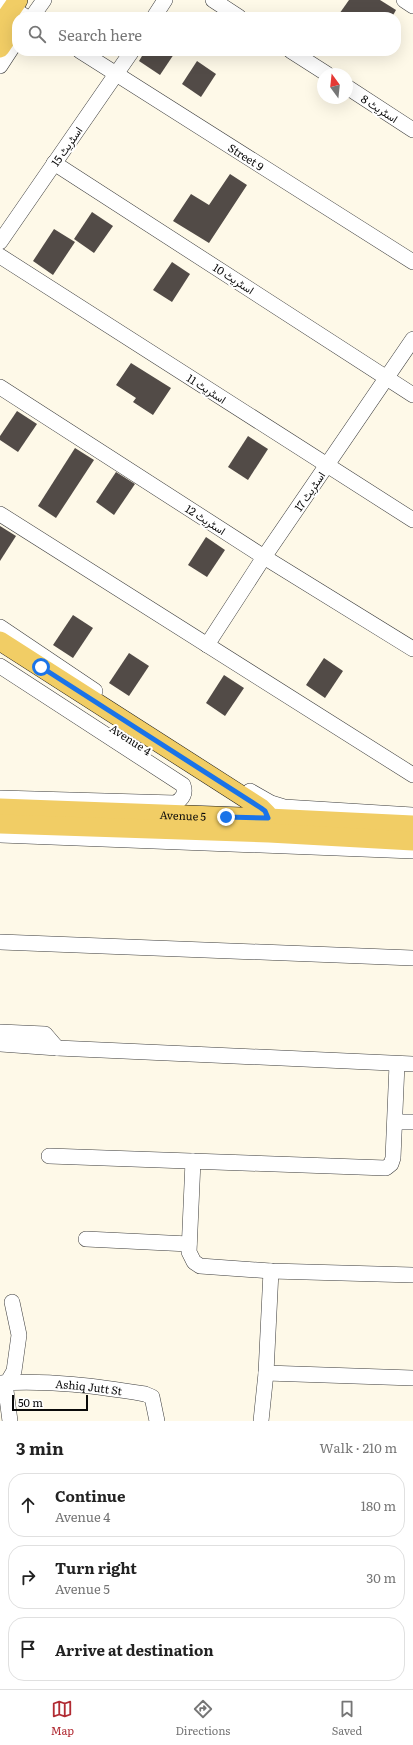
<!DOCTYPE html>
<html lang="en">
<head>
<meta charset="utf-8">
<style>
  :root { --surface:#fff; --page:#f2f2f2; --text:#222; --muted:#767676; --line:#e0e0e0; --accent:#b12b33 }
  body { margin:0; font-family:Literata,Vazirmatn,serif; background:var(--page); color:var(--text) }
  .compass { position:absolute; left:317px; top:68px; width:36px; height:36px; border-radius:50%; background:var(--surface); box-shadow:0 4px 16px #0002; rotate:345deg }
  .scale { position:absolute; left:12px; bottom:10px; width:76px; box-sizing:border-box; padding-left:4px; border:2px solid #0a0a0a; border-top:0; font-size:11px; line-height:14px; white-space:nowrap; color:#0a0a0a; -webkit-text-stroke:3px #fff; paint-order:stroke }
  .stop { position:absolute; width:12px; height:12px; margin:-9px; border:3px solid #1a73e8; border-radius:50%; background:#fff }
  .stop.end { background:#1a73e8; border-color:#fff; box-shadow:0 1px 4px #0008 }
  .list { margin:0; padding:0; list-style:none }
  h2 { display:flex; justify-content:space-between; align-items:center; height:52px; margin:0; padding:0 16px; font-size:17px }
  h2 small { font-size:13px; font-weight:400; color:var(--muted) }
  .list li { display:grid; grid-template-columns:26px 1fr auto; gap:12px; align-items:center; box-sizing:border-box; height:64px; margin:0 8px 8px; padding:0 8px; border:1px solid var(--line); border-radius:16px }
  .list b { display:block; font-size:15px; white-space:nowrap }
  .list p { margin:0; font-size:13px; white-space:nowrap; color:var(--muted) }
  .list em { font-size:13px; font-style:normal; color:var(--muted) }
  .icon { flex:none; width:22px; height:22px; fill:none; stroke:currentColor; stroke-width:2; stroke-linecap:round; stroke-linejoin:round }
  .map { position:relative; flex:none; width:413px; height:1421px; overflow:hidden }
  .search { position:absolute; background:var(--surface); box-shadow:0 4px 16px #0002; left:12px; right:12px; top:12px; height:44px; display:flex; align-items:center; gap:10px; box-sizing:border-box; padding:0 14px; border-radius:16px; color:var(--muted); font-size:15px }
  .sheet { height:268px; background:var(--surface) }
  nav { display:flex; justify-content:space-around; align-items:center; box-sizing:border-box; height:56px; border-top:1px solid var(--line); background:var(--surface); font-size:11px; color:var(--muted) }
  nav a { display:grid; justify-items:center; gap:2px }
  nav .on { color:var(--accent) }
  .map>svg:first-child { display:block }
  .building { fill:#524b47 }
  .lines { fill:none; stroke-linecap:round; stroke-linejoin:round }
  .minor-casing { stroke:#3d3d3d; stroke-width:16 }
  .major-casing { stroke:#1b1b1b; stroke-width:20 }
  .minor { stroke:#fff; stroke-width:15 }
  .major { stroke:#f1cd65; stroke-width:19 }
  .route { stroke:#1a73e8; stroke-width:5 }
  .labels { text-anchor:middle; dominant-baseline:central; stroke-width:4; stroke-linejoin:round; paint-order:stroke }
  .street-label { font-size:11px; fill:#0a0a0a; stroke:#fff }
</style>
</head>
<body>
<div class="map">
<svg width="413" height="1421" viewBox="0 0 413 1421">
  <rect width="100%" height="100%" fill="#fef9e8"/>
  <g class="building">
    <polygon points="349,0 380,0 396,10 392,17 337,17"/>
    <polygon points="145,51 176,51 160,75 139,61"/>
    <polygon points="197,61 216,74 201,97 182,84"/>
    <polygon points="230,174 247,185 209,243 173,221 191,194 209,205"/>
    <polygon points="92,212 113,226 94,253 74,239"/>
    <polygon points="54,229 75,242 53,275 33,261"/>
    <polygon points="172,262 190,274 172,302 153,290"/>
    <polygon points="131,363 171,388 153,415 133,402 136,398 116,385"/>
    <polygon points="17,411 37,424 18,452 0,440 0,436"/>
    <polygon points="248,436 268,449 248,480 228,467"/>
    <polygon points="75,448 94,460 56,518 38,506"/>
    <polygon points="116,472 135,484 114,515 96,502"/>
    <polygon points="0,526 16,536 0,561"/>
    <polygon points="206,537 225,550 207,577 188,565"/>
    <polygon points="73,615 93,628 73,658 53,645"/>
    <polygon points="129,653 149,666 129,696 109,683"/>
    <polygon points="324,658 343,671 325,698 306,685"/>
    <polygon points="224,675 244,688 225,716 206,703"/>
  </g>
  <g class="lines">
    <g class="minor-casing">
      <g id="minor">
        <polyline points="0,0 26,17"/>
        <polyline points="213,0 239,17"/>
        <polyline points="404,0 413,6"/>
        <polyline points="32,17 44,0"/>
        <polyline points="154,17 165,0"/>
        <path id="s1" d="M80,51L413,262"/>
        <polyline points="291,51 327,74"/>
        <polyline points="0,66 17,40"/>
        <polyline points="347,87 413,130"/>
        <polyline points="54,163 413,395"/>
        <polyline points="0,242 132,51"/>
        <polyline points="0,256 413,520"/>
        <polyline points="0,387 264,557 413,649"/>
        <polyline points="0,514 413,775"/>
        <polyline points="0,627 95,691"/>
        <polyline points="207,645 264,557 413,339"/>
        <path d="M0,666L183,785C186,793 183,799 175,803L0,798"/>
        <polyline points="250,791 271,803 284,807 413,815"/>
        <polyline points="0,835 413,851"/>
        <polyline points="0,942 413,958"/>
        <polyline points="0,1032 45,1034 57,1048"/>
        <polyline points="0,1044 57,1048 413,1064"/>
        <polyline points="395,1122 413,1122"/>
        <polyline points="49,1156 386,1168 391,1164 393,1158 397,1064"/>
        <polyline points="193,1161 189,1252 194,1262 200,1266 271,1271 413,1275"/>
        <polyline points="86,1239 189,1244"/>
        <polyline points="266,1373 413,1378"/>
        <path id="s2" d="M0,1383C50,1380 96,1386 145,1394L152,1397L157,1421"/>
        <polyline points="5,1383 10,1421"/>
        <polyline points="7,1383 14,1371 19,1335 12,1302"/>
        <polyline points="261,1421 266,1373 271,1271"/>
      </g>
    </g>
    <g class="major-casing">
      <g id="major">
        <polyline points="0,26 18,0"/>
        <polyline points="0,48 17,23"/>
        <polyline points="0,641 261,808 267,814 269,824"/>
        <path id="s3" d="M0,808L268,818L413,825"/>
        <polyline points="0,824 269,833 413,841"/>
      </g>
    </g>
    <use href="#minor" class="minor"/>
    <use href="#major" class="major"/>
  </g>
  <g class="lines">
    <polyline class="route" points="41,667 261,808 265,811 268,818 226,817"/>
  </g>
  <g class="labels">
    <g class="street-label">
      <text transform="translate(380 108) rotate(33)">اسٹریٹ 8</text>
      <text transform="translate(66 146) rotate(-55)">اسٹریٹ 15</text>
      <text stroke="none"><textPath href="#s1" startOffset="197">Street 9</textPath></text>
      <text transform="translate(234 278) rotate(33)">اسٹریٹ 10</text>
      <text transform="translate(207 388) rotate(33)">اسٹریٹ 11</text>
      <text transform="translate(309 491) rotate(-56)">اسٹریٹ 17</text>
      <text transform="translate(206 519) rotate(33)">اسٹریٹ 12</text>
      <text transform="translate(131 739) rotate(33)">Avenue 4</text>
      <text stroke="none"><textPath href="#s3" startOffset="183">Avenue 5</textPath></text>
      <text stroke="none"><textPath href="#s2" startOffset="89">Ashiq Jutt St</textPath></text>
    </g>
  </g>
</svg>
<svg class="compass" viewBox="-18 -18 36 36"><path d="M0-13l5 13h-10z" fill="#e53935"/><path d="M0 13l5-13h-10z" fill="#767676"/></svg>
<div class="scale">50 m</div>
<div class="stop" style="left:41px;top:667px"></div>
<div class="stop end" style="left:226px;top:817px"></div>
<div class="search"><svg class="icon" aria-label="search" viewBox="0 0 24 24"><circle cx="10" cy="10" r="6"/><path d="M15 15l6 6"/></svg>Search here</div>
</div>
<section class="sheet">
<h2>3 min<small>Walk · 210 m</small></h2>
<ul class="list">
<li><svg class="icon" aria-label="ahead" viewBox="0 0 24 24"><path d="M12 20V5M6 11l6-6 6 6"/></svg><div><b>Continue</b><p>Avenue 4</p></div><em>180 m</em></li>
<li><svg class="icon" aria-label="right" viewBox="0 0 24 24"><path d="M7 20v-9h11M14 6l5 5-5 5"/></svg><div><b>Turn right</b><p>Avenue 5</p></div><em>30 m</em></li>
<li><svg class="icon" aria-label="arrive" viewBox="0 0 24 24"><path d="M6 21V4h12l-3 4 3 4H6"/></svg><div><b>Arrive at destination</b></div></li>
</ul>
</section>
<nav>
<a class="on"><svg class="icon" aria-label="map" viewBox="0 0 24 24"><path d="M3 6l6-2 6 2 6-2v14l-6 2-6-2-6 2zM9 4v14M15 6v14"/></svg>Map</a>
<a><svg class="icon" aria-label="directions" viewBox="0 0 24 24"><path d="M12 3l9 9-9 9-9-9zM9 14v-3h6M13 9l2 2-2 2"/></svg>Directions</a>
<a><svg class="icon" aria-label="saved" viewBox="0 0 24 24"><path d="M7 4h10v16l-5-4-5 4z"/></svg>Saved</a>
</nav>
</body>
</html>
